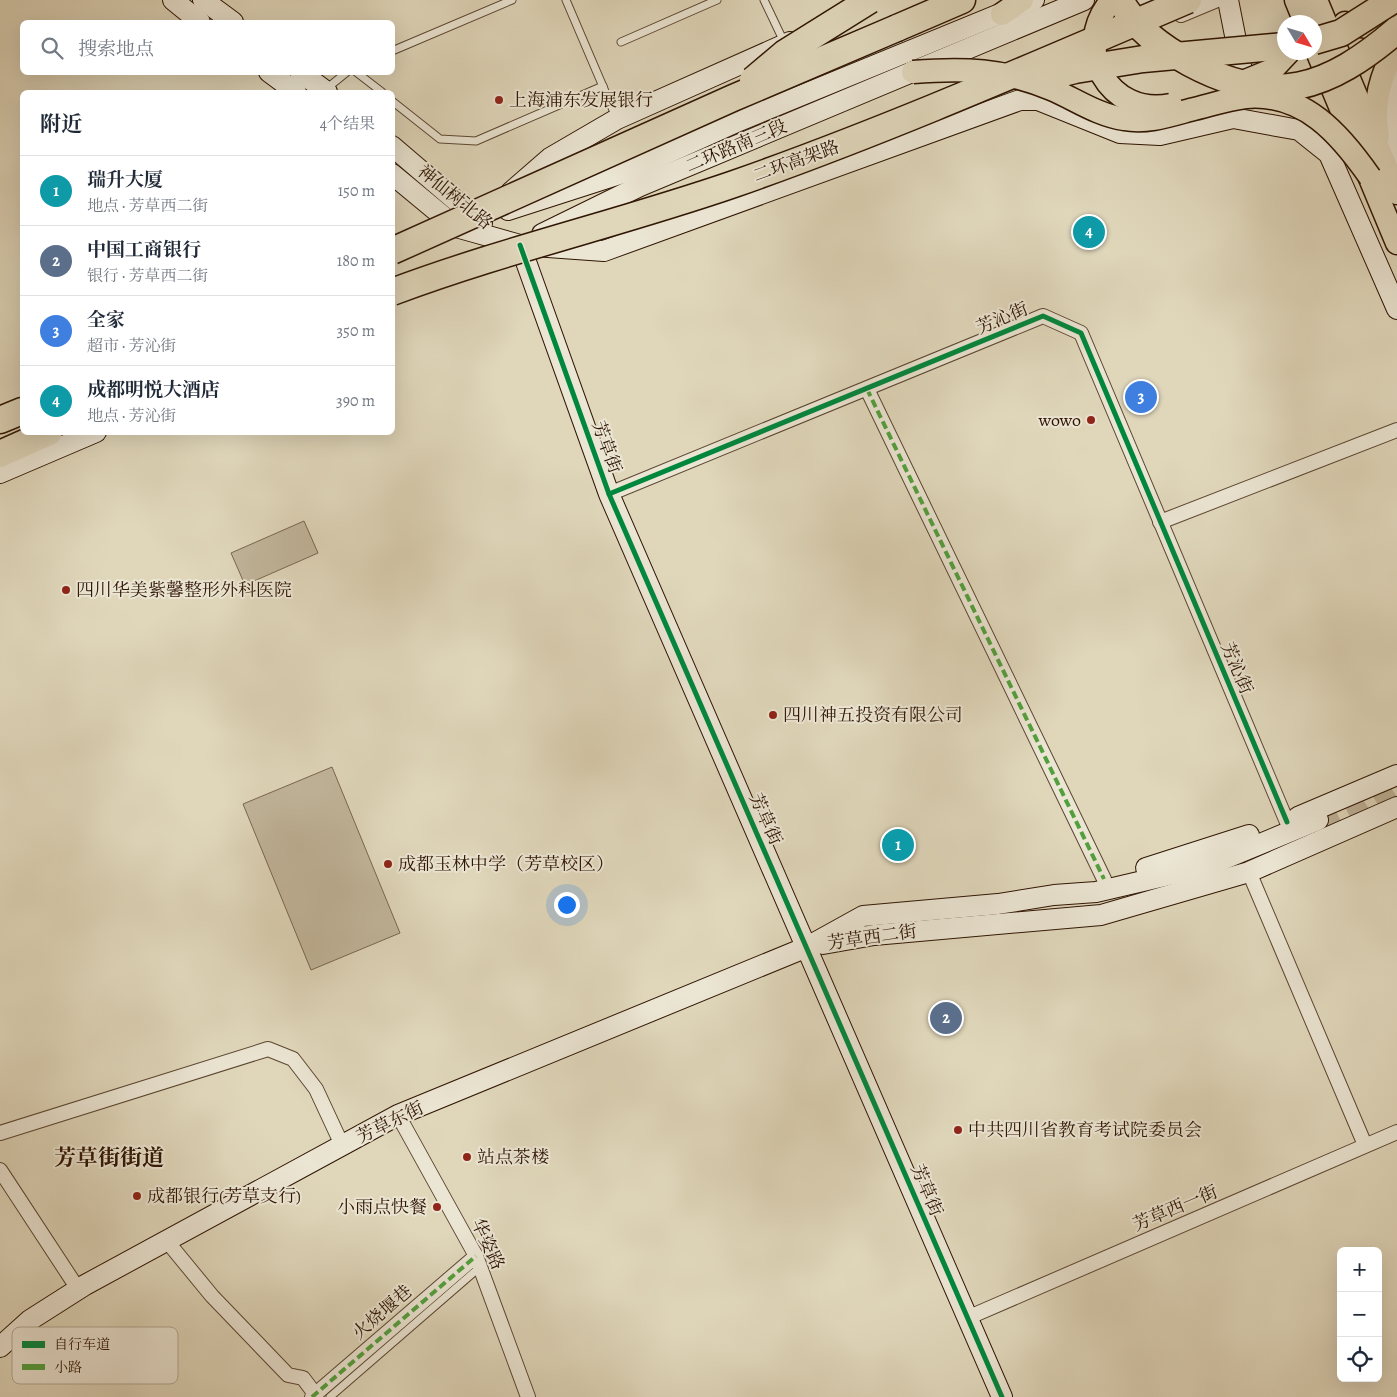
<!DOCTYPE html>
<html lang="zh">
<head>
<meta charset="utf-8">
<style>
  :root { --surface:#fff; --page:#f2f2f3; --text:#1f2937; --muted:#747a83; --line:#e0e1e3; --accent:#0b8043 }
  body { margin:0; font-family:Alegreya,"Noto Serif SC",serif; background:var(--page); color:var(--text) }
  .controls { position:absolute; right:15px; bottom:15px; display:grid; overflow:hidden; border-radius:8px; box-shadow:0 5px 20px #0002 }
  .controls button { width:45px; height:45px; display:grid; place-items:center; padding:0; border:0; border-bottom:1px solid var(--line); background:var(--surface); color:var(--text); font:25px sans-serif }
  .compass { position:absolute; left:1277px; top:15px; width:45px; height:45px; border-radius:50%; background:var(--surface); box-shadow:0 5px 20px #0002; rotate:128deg }
  .you { position:absolute; left:566px; top:904px; width:18px; height:18px; margin:-12px; border:4px solid #fff; border-radius:50%; background:#1a73e8; box-shadow:0 0 0 8px #1a73e833 }
  .badge { display:grid; place-items:center; width:32px; height:32px; border-radius:50%; background:var(--accent); color:#fff; font-size:16px; font-weight:700 }
  .pin { position:absolute; translate:-50% -50%; border:2px solid #fff; box-shadow:0 1px 5px #0006 }
  .list { margin:0; padding:0; list-style:none }
  h2 { display:flex; justify-content:space-between; align-items:center; height:65px; margin:0; padding:0 20px; font-size:21px }
  h2 small { font-size:16px; font-weight:400; color:var(--muted) }
  .list li { display:grid; grid-template-columns:32px 1fr auto; gap:15px; align-items:center; box-sizing:border-box; height:70px; padding:0 20px; border-top:1px solid var(--line) }
  .list b { display:block; font-size:19px; white-space:nowrap }
  .list p { margin:0; font-size:16px; white-space:nowrap; color:var(--muted) }
  .list em { font-size:16px; font-style:normal; color:var(--muted) }
  .icon { flex:none; width:28px; height:28px; fill:none; stroke:currentColor; stroke-width:2; stroke-linecap:round; stroke-linejoin:round }
  .map { position:relative; flex:none; width:1397px; height:1397px; overflow:hidden }
  .search { position:absolute; background:var(--surface); box-shadow:0 5px 20px #0002; left:20px; top:20px; width:375px; height:55px; display:flex; align-items:center; gap:12px; box-sizing:border-box; padding:0 18px; border-radius:8px; color:var(--muted); font-size:19px }
  .panel { position:absolute; background:var(--surface); box-shadow:0 5px 20px #0002; left:20px; top:90px; width:375px; height:345px; border-radius:8px }
  .map>svg:first-child { display:block }
  .green { fill:#c2b69c; stroke:#786650 }
  .lines { fill:none; stroke-linecap:round; stroke-linejoin:round }
  .secondary-tunnel { stroke:#bdb096; stroke-width:20; stroke-dasharray:20 10; stroke-linecap:butt }
  .lane-casing { stroke:#5b4631; stroke-width:9 }
  .street-casing { stroke:#5b4631; stroke-width:16 }
  .secondary-casing { stroke:#2f1503; stroke-width:22 }
  .primary-casing { stroke:#2f1503; stroke-width:25 }
  .highway-casing { stroke:#2f1503; stroke-width:29 }
  .lane { stroke:#ebe5d3; stroke-width:7 }
  .street { stroke:#ebe5d3; stroke-width:14 }
  .secondary { stroke:#ebe5d3; stroke-width:20 }
  .primary { stroke:#e0d7bb; stroke-width:22 }
  .highway { stroke:#e0d7bb; stroke-width:26 }
  .primary-bridge-casing { stroke:#2f1503; stroke-width:25; stroke-linecap:butt }
  .highway-bridge-casing { stroke:#2f1503; stroke-width:29; stroke-linecap:butt }
  .primary-bridge { stroke:#e0d7bb; stroke-width:22 }
  .highway-bridge { stroke:#e0d7bb; stroke-width:26 }
  .quiet { stroke:#52a03d; stroke-width:4; stroke-dasharray:8 4; stroke-linecap:butt }
  .cycleway-casing { stroke:#ebe5d3; stroke-width:8 }
  .cycleway { stroke:#00873e; stroke-width:5 }
  .poi-dot { fill:#8f2418; stroke:#ebe5d3; stroke-width:2 }
  .labels { text-anchor:middle; dominant-baseline:central; stroke-width:4; stroke-linejoin:round; paint-order:stroke }
  .poi-label { font-size:18px; fill:#2f1503; stroke:#ebe5d3; text-anchor:start }
  .street-label { font-size:18px; fill:#2f1503; stroke:#ebe5d3 }
  .district-label { font-size:22px; font-weight:bold; fill:#2f1503; stroke:#ebe5d3 }
  .key { fill:#ebe5d3; stroke:#b3a795; stroke-width:1 }
  .key-label { font-size:14px; fill:#2f1503 }
</style>
</head>
<body>
<div class="map">
<svg width="1397" height="1397" viewBox="0 0 1397 1397">
  <rect width="100%" height="100%" fill="#e0d7bb"/>
  <filter id="stains"><feTurbulence type="fractalNoise" baseFrequency=".004" numOctaves="4"/><feColorMatrix values="0 0 0 0 .2 0 0 0 0 .09 0 0 0 0 .02 0 0 0 .5 -.17"/></filter>
  <radialGradient id="worn" r=".72"><stop offset=".6" stop-color="#630" stop-opacity="0"/><stop offset="1" stop-color="#630" stop-opacity=".3"/></radialGradient>
  <g class="green">
    <polygon points="304,521 318,553 245,585 231,553"/>
    <polygon points="332,767 400,933 311,970 243,804"/>
  </g>
  <g class="lines">
    <polyline class="secondary-tunnel" points="1322,828 1355,811 1397,784"/>
    <g class="lane-casing">
      <g id="lane">
        <polyline points="566,0 616,117"/>
        <polyline points="764,0 785,44"/>
        <polyline points="621,42 717,0"/>
        <polyline points="392,51 512,0"/>
        <polyline points="356,72 382,92"/>
        <polyline points="326,89 347,72"/>
        <polyline points="392,101 440,139 476,141 603,86"/>
        <polyline points="330,1397 480,1267"/>
      </g>
    </g>
    <g class="street-casing">
      <g id="street">
        <polyline points="1143,0 1164,12"/>
        <polyline points="1181,15 1217,0"/>
        <polyline points="867,389 1104,879"/>
        <polyline points="609,494 1043,316 1081,333 1287,822"/>
        <polyline points="1160,522 1397,430"/>
        <polyline points="1249,872 1365,1145"/>
        <polyline points="398,1115 476,1256 528,1397"/>
        <polyline points="0,1133 268,1049 293,1059 316,1089 342,1145"/>
        <polyline points="0,1170 78,1289"/>
        <polyline points="166,1240 212,1296 288,1375 303,1378 315,1394"/>
        <polyline points="967,1318 1397,1132"/>
        <polyline points="312,1397 476,1256"/>
      </g>
    </g>
    <g class="secondary-casing">
      <g id="secondary">
        <polyline points="173,0 200,22"/>
        <polyline points="203,0 233,22"/>
        <polyline points="1228,0 1247,96"/>
        <polyline points="269,72 296,92"/>
        <polyline points="300,72 327,92"/>
        <path d="M1397,75C1386,106 1383,126 1397,157"/>
        <polyline points="392,146 482,223"/>
        <polyline points="392,174 456,227 520,245 604,251 1020,100 1038,100 1120,133 1160,135 1233,118 1299,130 1329,154 1397,309"/>
        <polyline points="511,192 550,158 617,119 790,42"/>
        <polyline points="508,210 626,172 739,121 1034,0"/>
        <polyline points="542,234 640,186 1084,0"/>
        <polyline points="520,245 609,494 1002,1397"/>
        <polyline points="0,473 96,432"/>
        <polyline points="1298,817 1397,775"/>
        <polyline points="1146,868 1249,835"/>
        <polyline points="823,944 874,935 1101,915 1249,872 1397,807"/>
        <polyline points="0,1347 30,1320 85,1285 398,1115 807,947 863,916 998,904 1054,895 1096,892 1207,866 1318,820"/>
      </g>
    </g>
    <g class="primary-casing">
      <g id="primary">
        <polyline points="1296,0 1305,22"/>
        <polyline points="1316,0 1397,193"/>
        <polyline points="1002,14 1022,0"/>
        <polyline points="1345,23 1372,28 1397,18"/>
        <polyline points="1314,44 1397,243"/>
        <path d="M1378,136C1372,105 1381,73 1397,46"/>
      </g>
    </g>
    <g class="highway-casing">
      <g id="highway">
        <polyline points="897,28 962,0"/>
        <polyline points="0,420 22,411"/>
        <polyline points="0,454 49,432"/>
      </g>
    </g>
    <use href="#lane" class="lane"/>
    <use href="#street" class="street"/>
    <use href="#secondary" class="secondary"/>
    <use href="#primary" class="primary"/>
    <use href="#highway" class="highway"/>
    <g class="primary-bridge-casing">
      <g id="primary-bridge">
        <path d="M1112,0C1070,48 1109,118 1171,105"/>
        <path d="M913,72C963,68 1004,69 1051,89C1075,99 1097,115 1124,119C1147,123 1168,116 1190,110C1208,106 1227,99 1246,97C1304,92 1340,134 1370,177"/>
        <polyline points="1238,84 1272,70 1289,52"/>
      </g>
    </g>
    <g class="highway-bridge-casing">
      <g id="highway-bridge">
        <path d="M1120,0C1136,29 1161,47 1190,63C1274,108 1328,89 1397,30"/>
        <polyline points="1314,41 1341,33 1393,0"/>
        <polyline points="753,80 785,53 870,0"/>
        <polyline points="1034,80 1075,70 1143,59 1284,46"/>
        <polyline points="392,251 733,98 897,28"/>
        <path d="M392,292C504,250 621,223 734,184C888,130 1038,64 1188,0"/>
      </g>
    </g>
    <use href="#primary-bridge" class="primary-bridge"/>
    <use href="#highway-bridge" class="highway-bridge"/>
    <g class="quiet">
      <polyline points="867,389 1104,879"/>
      <polyline points="312,1397 476,1256"/>
    </g>
    <g class="cycleway-casing">
      <g id="cycleway">
        <polyline points="520,245 609,494 1002,1397"/>
        <polyline points="609,494 1043,316 1081,333 1287,822"/>
      </g>
    </g>
    <use href="#cycleway" class="cycleway"/>
  </g>
  <g class="poi-dot">
    <circle cx="499" cy="100" r="5"/>
    <circle cx="1091" cy="420" r="5"/>
    <circle cx="66" cy="590" r="5"/>
    <circle cx="773" cy="715" r="5"/>
    <circle cx="388" cy="864" r="5"/>
    <circle cx="958" cy="1130" r="5"/>
    <circle cx="467" cy="1157" r="5"/>
    <circle cx="137" cy="1196" r="5"/>
    <circle cx="437" cy="1207" r="5"/>
  </g>
  <g class="labels">
    <g class="poi-label">
      <text x="509" y="100">上海浦东发展银行</text>
      <text x="1081" y="420" text-anchor="end">wowo</text>
      <text x="76" y="590">四川华美紫馨整形外科医院</text>
      <text x="783" y="715">四川神五投资有限公司</text>
      <text x="398" y="864">成都玉林中学（芳草校区）</text>
      <text x="968" y="1130">中共四川省教育考试院委员会</text>
      <text x="477" y="1157">站点茶楼</text>
      <text x="147" y="1196">成都银行(芳草支行)</text>
      <text x="427" y="1207" text-anchor="end">小雨点快餐</text>
    </g>
    <g class="street-label">
      <text transform="translate(736 146) rotate(-23)">二环路南三段</text>
      <text transform="translate(796 161) rotate(-20)">二环高架路</text>
      <text transform="translate(455 197) rotate(39)">神仙树北路</text>
      <text transform="translate(1002 318) rotate(-23)">芳沁街</text>
      <text transform="translate(607 447) rotate(70)">芳草街</text>
      <text transform="translate(1237 668) rotate(67)">芳沁街</text>
      <text transform="translate(766 819) rotate(66)">芳草街</text>
      <text transform="translate(872 937) rotate(-8)">芳草西二街</text>
      <text transform="translate(390 1122) rotate(-26)">芳草东街</text>
      <text transform="translate(927 1190) rotate(67)">芳草街</text>
      <text transform="translate(1175 1208) rotate(-23)">芳草西一街</text>
      <text transform="translate(488 1244) rotate(65)">华姿路</text>
      <text transform="translate(382 1312) rotate(-41)">火烧堰巷</text>
    </g>
    <g class="district-label">
      <text x="109" y="1158">芳草街街道</text>
    </g>
  </g>
  <rect x="12" y="1327" width="166" height="57" rx="8" class="key"/>
  <rect x="22" y="1341" width="23" height="7" fill="#00873e"/>
  <rect x="22" y="1364" width="23" height="6" fill="#52a03d"/>
  <g class="key-label">
    <text x="54" y="1349">自行车道</text>
    <text x="54" y="1372">小路</text>
  </g>
  <rect width="100%" height="100%" filter="url(#stains)"/>
  <rect width="100%" height="100%" fill="url(#worn)"/>
</svg>
<div class="controls">
<button>+</button>
<button>−</button>
<button><svg class="icon" aria-label="locate" viewBox="0 0 24 24"><circle cx="12" cy="12" r="6"/><path d="M12 2v4M12 18v4M2 12h4M18 12h4"/></svg></button>
</div>
<svg class="compass" viewBox="-18 -18 36 36"><path d="M0-13l5 13h-10z" fill="#e53935"/><path d="M0 13l5-13h-10z" fill="#747a83"/></svg>
<div class="you"></div>
<div class="pin badge" style="left:898px;top:845px;background:#0f9aa8">1</div>
<div class="pin badge" style="left:946px;top:1018px;background:#5c6f8a">2</div>
<div class="pin badge" style="left:1141px;top:397px;background:#3f7fe0">3</div>
<div class="pin badge" style="left:1089px;top:232px;background:#0f9aa8">4</div>
<div class="search"><svg class="icon" aria-label="search" viewBox="0 0 24 24"><circle cx="10" cy="10" r="6"/><path d="M15 15l6 6"/></svg>搜索地点</div>
<section class="panel">
<h2>附近<small>4个结果</small></h2>
<ul class="list">
<li><span class="badge" style="background:#0f9aa8">1</span><div><b>瑞升大厦</b><p>地点 · 芳草西二街</p></div><em>150 m</em></li>
<li><span class="badge" style="background:#5c6f8a">2</span><div><b>中国工商银行</b><p>银行 · 芳草西二街</p></div><em>180 m</em></li>
<li><span class="badge" style="background:#3f7fe0">3</span><div><b>全家</b><p>超市 · 芳沁街</p></div><em>350 m</em></li>
<li><span class="badge" style="background:#0f9aa8">4</span><div><b>成都明悦大酒店</b><p>地点 · 芳沁街</p></div><em>390 m</em></li>
</ul>
</section>
</div>
</body>
</html>
